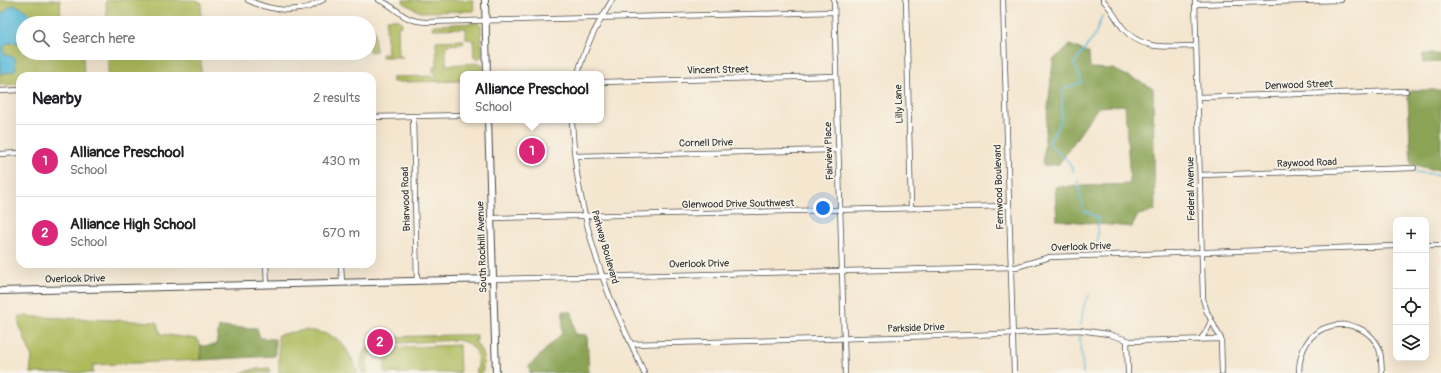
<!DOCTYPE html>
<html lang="en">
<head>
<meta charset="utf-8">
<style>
  :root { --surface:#fff; --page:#f2f2f2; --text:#202124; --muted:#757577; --line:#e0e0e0; --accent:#db2777 }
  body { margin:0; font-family:Pangolin,sans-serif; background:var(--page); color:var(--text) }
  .controls { position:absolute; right:12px; bottom:12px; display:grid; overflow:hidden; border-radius:8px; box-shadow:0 4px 16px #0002 }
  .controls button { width:36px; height:36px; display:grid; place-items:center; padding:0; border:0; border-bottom:1px solid var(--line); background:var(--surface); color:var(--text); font:20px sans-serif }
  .you { position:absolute; left:823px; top:208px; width:14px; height:14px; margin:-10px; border:3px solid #fff; border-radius:50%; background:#1a73e8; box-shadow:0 0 0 6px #1a73e833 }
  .badge { display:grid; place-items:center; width:26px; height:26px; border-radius:50%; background:var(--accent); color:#fff; font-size:13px; font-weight:700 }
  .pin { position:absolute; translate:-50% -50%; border:2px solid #fff; box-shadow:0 1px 4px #0006 }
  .popup { position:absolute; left:460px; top:71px; width:144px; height:52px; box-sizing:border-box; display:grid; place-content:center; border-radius:8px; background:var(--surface); filter:drop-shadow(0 1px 3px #0005); font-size:13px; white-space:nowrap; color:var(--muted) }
  .popup b { font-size:15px; color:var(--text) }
  .popup::after { content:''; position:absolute; left:50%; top:100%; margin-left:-8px; border:8px solid transparent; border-top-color:var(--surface) }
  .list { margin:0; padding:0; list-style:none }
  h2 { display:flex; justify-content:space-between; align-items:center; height:52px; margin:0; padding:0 16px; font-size:17px }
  h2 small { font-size:13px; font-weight:400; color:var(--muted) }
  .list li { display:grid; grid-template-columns:26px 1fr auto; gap:12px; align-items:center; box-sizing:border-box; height:72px; padding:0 16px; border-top:1px solid var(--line) }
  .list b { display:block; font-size:15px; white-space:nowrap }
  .list p { margin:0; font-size:13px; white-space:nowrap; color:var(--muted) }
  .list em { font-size:13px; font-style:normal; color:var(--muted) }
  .icon { flex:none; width:22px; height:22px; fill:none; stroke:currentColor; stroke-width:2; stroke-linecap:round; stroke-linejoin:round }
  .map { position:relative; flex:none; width:1441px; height:373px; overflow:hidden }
  .search { position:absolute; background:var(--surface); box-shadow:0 4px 16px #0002; left:16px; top:16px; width:360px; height:44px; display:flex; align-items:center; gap:10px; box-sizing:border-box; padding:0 14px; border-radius:22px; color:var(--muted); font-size:15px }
  .panel { position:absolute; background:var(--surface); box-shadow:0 4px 16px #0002; left:16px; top:72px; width:360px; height:196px; border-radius:12px }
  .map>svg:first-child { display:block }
  .green { fill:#aebb5d; stroke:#6c7344 }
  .forest { fill:#8aa354; stroke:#5a6740 }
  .water { fill:#5bbbda; stroke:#437382 }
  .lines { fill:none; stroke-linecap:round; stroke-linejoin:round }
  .stream { stroke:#5bbbda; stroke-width:1.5 }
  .street-casing { stroke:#494744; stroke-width:6 }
  .secondary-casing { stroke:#494744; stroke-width:8 }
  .street { stroke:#fff; stroke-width:4.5 }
  .secondary { stroke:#fff; stroke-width:6 }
  .labels { text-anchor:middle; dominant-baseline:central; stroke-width:3.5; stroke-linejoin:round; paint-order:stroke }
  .street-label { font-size:10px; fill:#2b2b2b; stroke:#f7f3e8 }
</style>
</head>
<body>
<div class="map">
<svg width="1441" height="373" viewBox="0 0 1441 373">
  <rect width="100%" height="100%" fill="#f7f3e8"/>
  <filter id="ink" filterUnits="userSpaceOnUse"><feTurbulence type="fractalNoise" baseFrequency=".025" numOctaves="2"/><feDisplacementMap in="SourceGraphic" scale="8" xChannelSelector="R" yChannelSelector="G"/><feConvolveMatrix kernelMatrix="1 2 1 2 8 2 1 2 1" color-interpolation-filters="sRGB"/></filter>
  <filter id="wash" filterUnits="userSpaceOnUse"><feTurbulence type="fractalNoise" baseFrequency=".012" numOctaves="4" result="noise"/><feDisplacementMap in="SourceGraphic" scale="16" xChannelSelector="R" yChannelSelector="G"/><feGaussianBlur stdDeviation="0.9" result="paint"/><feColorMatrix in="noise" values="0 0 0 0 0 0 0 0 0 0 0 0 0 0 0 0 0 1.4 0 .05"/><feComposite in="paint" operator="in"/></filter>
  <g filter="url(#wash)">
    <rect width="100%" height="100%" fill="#f4e6cf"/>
    <g class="green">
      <polygon points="0,0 60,0 61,22 82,22 82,23 23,23 23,53 83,53 84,76 20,76 20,84 0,85"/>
      <polygon points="106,0 196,0 202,3 200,23 107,23"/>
      <polygon points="403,0 473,0 474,11 420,12 404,3"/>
      <polygon points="387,19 397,19 402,23 402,26 398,27 399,56 403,57 382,57 382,54 388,54 386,27"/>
      <polygon points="478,23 481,26 482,56 478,59 474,58 473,40 466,39 466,28 432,29 433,25"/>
      <polygon points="369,27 374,28 375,48 376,48 376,51 369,52"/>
      <polygon points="464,40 463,44 446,45 446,65 480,63 483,65 483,74 463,74 463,81 393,82 393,77 436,76 436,73 433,72 433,67 437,67 436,41"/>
      <rect x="108" y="53" width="93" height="23"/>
      <polygon points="19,316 157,322 161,334 197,339 201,346 200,360 93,365 93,373 30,373 32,357 19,324"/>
      <path d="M304,330C339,333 345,342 358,373H279L278,335Z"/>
      <path d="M455,335H477V341H474C483,350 486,361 482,373H476C483,357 473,341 456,340L381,344C369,349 364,360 368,373H362C357,354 369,339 387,337Z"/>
      <polygon points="459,345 460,373 385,373 384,348"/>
      <polygon points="270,368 270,373 241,373 254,369"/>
    </g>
    <g class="forest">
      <polygon points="1070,45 1089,53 1090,68 1113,69 1153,88 1155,211 1138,215 1132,227 1057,220 1055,187 1130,184 1125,105 1098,107 1059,164 1043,166 1045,137 1053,60"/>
      <polygon points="1423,54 1441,54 1441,62 1423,63"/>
      <polygon points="1411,90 1441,90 1441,169 1431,169 1411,164 1408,97"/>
      <polygon points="563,311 572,312 575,334 587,335 589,373 530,373 529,366 562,333"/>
      <polygon points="219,327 257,328 260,338 275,339 275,356 200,360 201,346 216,345"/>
    </g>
    <path class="water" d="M13,5C24,7 32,15 38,23H23V43C17,42 0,41 4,53C6,56 12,56 15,58L16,68L14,71L0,74V16L9,7Z"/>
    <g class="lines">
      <g class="stream">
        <polyline points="1074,172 1068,161 1048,143 1061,122 1063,89 1082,82 1074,64 1095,35 1102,16"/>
        <polyline points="1416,172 1441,175"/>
        <polyline points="1078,180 1083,210 1098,218 1097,248"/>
        <path d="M1081,325C1083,315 1082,302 1090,295"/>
        <polyline points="1080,336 1083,373"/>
      </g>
    </g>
  </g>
  <g filter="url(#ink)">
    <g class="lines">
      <g class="street-casing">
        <g id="street">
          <path d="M248,0C266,9 289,13 309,7C314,5 318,2 323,0"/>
          <path d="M379,0C400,8 400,21 427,22L834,12"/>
          <polyline points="834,0 845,373"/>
          <polyline points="906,0 911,208"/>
          <polyline points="1003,0 1014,373"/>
          <path d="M1103,0C1111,8 1116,19 1123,28C1142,52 1170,46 1196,46"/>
          <polyline points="1195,0 1203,299 1207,312 1221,339 1222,373"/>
          <polyline points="1195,4 1341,0"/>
          <path d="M578,74C585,45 597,26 612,0"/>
          <polyline points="601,82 836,76"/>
          <polyline points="0,91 20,90"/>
          <polyline points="1198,97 1406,91"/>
          <polyline points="372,117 463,115"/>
          <polyline points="413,117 417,281"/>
          <path d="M572,120C574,178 588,238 608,292C619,320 633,346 644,373"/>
          <polyline points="0,154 20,153"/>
          <polyline points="575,156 838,150"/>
          <polyline points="1200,175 1414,168"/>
          <polyline points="491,218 1009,206"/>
          <polyline points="1426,245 1441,245"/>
          <polyline points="266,264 267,284"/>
          <polyline points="341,264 342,283"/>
          <polyline points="493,279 1016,267 1050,257 1396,246"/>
          <polyline points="1200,340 1206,332 1211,321"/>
          <polyline points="1127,341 1128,373"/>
          <polyline points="631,344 975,335 1079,330 1108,334 1130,341 1221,339"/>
          <path d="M1299,373C1299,361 1301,351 1308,341C1325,318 1364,319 1378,346C1382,354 1381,364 1382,373"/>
        </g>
      </g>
      <g class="secondary-casing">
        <g id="secondary">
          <polyline points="485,0 487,74"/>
          <polyline points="488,120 496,373"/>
          <polyline points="0,291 493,279"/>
        </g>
      </g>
      <use href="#street" class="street"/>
      <use href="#secondary" class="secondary"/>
    </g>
  </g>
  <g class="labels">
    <g class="street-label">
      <text transform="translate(718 70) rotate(-1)">Vincent Street</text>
      <text transform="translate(1299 85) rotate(-2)">Denwood Street</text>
      <text transform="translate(899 104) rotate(-92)">Lilly Lane</text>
      <text transform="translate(706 143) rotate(-1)">Cornell Drive</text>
      <text transform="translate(829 151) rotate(-92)">Fairview Place</text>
      <text transform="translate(1307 163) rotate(-2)">Raywood Road</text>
      <text transform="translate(999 187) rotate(-92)">Fernwood Boulevard</text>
      <text transform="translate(1191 189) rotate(-91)">Federal Avenue</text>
      <text transform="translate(406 199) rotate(-92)">Briarwood Road</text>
      <text transform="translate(738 204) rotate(-1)">Glenwood Drive Southwest</text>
      <text transform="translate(482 247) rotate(-92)">South Rockhill Avenue</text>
      <text transform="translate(605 247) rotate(74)">Parkway Boulevard</text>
      <text transform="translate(1081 247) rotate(-2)">Overlook Drive</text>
      <text transform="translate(699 264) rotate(-1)">Overlook Drive</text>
      <text transform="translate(75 279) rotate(-1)">Overlook Drive</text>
      <text transform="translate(916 328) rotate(-2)">Parkside Drive</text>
    </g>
  </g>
</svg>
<div class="controls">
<button>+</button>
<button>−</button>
<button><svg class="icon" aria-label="locate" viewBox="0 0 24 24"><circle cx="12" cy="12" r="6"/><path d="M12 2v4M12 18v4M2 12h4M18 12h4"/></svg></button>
<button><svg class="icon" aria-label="layers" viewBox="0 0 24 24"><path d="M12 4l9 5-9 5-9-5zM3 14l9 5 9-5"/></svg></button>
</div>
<div class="you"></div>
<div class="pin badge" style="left:532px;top:151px">1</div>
<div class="popup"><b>Alliance Preschool</b>School</div>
<div class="pin badge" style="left:380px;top:342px">2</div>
<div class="search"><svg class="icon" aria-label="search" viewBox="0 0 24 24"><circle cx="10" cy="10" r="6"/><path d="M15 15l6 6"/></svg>Search here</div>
<section class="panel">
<h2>Nearby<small>2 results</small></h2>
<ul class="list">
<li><span class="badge">1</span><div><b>Alliance Preschool</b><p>School</p></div><em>430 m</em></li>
<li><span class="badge">2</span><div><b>Alliance High School</b><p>School</p></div><em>670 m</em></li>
</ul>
</section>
</div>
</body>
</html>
